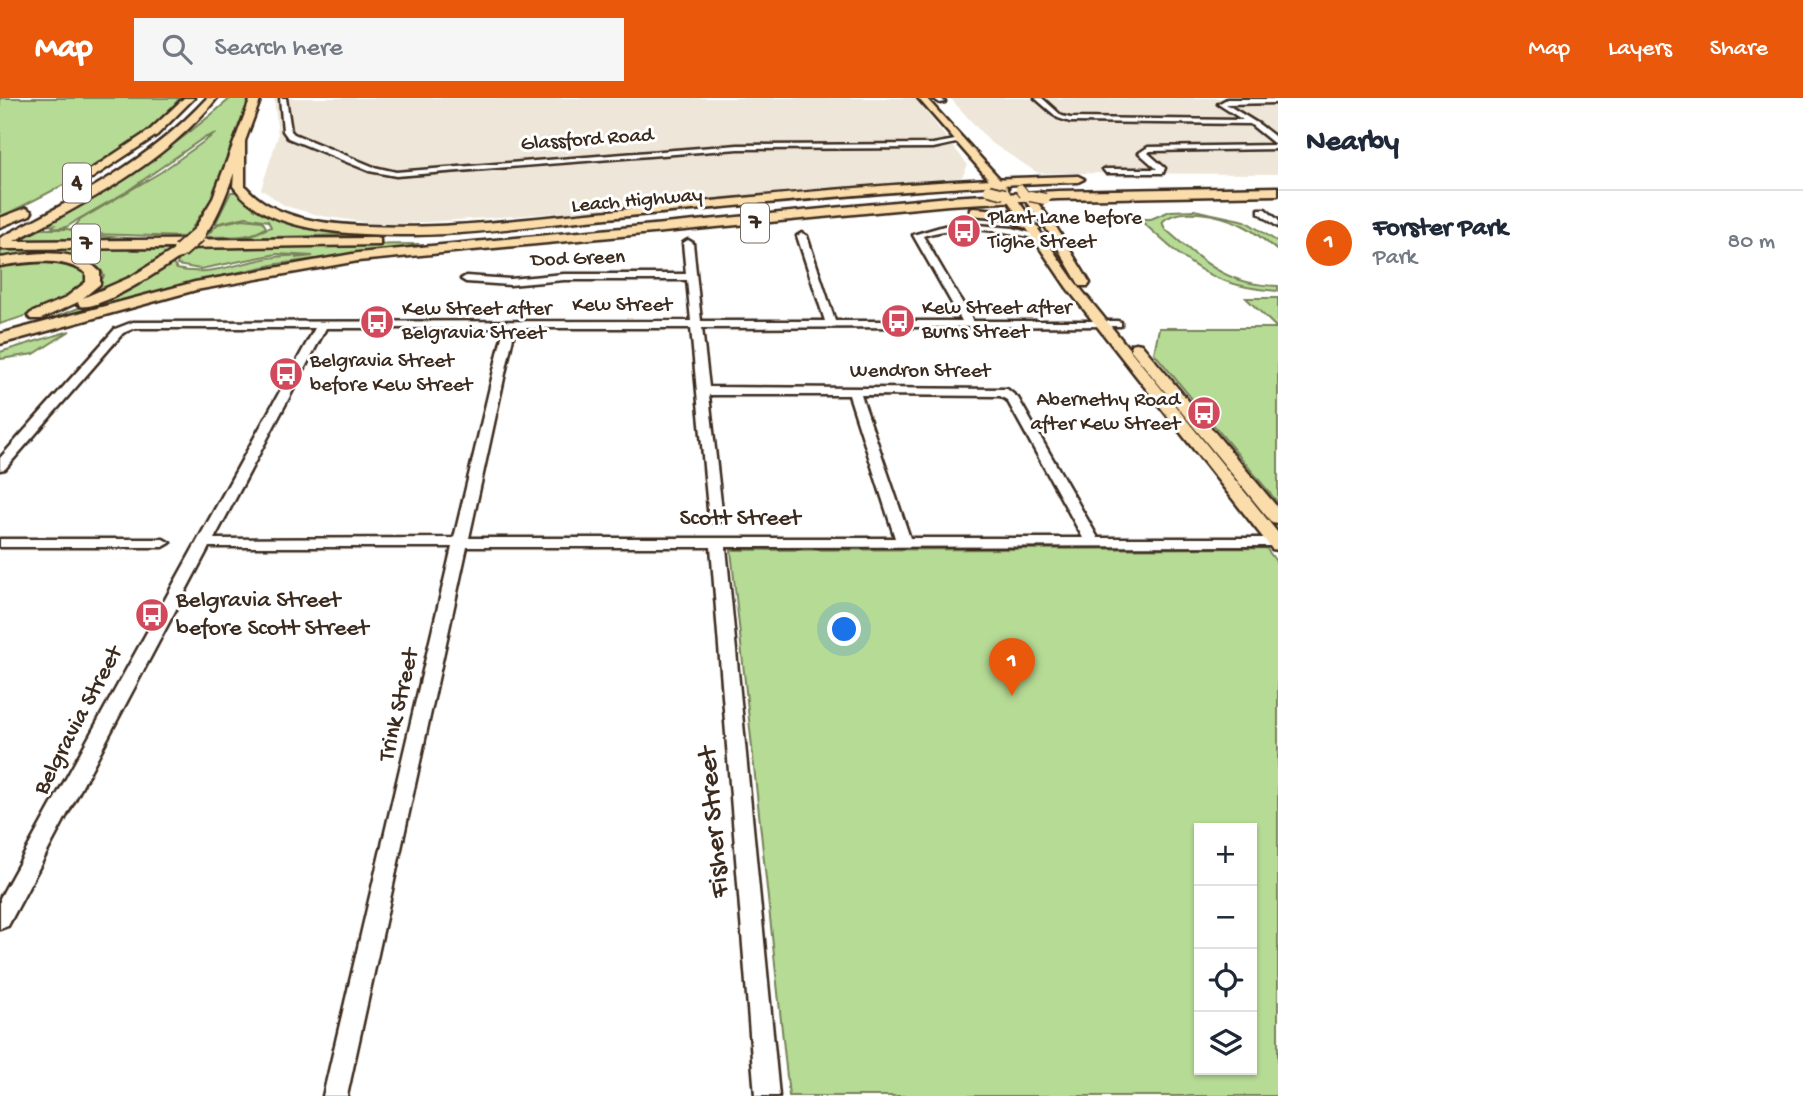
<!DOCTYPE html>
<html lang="en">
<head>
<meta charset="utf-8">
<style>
  :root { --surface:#fff; --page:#f6f6f7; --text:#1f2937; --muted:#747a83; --line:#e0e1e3; --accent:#ea580c }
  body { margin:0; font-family:"Gochi Hand",sans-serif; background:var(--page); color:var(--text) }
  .controls { position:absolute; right:21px; bottom:21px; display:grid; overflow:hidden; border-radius:0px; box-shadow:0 2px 5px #0004 }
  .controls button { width:63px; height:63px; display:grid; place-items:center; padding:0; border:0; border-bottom:2px solid var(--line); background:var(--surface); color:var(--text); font:35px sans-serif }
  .you { position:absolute; left:845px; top:532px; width:24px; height:24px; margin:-18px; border:5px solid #fff; border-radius:50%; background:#1a73e8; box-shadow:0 0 0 10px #1a73e833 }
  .badge { display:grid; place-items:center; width:46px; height:46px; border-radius:50%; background:var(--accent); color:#fff; font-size:23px; font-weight:700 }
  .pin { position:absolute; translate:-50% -58px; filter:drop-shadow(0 2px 4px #0008) }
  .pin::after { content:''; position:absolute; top:37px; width:24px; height:21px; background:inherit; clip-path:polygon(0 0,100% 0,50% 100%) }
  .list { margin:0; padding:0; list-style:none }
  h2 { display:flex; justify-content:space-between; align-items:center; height:91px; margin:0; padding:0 28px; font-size:30px }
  h2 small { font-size:23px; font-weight:400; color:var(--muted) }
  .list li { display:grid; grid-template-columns:46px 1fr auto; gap:21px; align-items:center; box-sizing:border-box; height:105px; padding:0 28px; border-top:2px solid var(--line) }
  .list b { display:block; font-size:26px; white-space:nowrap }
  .list p { margin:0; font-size:23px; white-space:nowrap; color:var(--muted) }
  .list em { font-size:23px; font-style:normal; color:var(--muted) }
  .icon { flex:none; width:38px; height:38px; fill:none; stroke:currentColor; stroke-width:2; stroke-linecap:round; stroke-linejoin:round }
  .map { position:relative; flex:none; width:1278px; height:998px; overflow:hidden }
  header { display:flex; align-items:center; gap:42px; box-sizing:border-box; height:98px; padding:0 35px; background:var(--accent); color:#fff }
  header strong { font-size:33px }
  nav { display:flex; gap:38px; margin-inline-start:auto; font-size:24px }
  .search { width:490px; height:63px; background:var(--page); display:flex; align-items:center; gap:18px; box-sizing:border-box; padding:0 24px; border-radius:0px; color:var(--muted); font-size:26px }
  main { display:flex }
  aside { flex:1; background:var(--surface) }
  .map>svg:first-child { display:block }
  .built { fill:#eee7d9 }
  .green { fill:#b6db95; stroke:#78825a; stroke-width:2; fill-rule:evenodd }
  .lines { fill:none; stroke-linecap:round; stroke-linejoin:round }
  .minor-casing { stroke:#3b2a1e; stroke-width:5 }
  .major-casing { stroke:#3b2a1e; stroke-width:5 }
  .highway-casing { stroke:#3b2a1e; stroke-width:5 }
  .minor { fill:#fff; fill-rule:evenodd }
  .major { fill:#fbddab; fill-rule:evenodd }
  .highway { fill:#fbddab; fill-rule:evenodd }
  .major-bridge-casing { stroke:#3b2a1e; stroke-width:11; stroke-linecap:butt }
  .highway-bridge-far1-casing { stroke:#3b2a1e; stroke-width:13; stroke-linecap:butt }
  .highway-bridge-casing { stroke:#3b2a1e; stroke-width:18; stroke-linecap:butt }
  .major-bridge { stroke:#fbddab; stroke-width:9 }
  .highway-bridge-far1 { stroke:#fbddab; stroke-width:10 }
  .highway-bridge { stroke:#fbddab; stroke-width:14 }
  .labels { text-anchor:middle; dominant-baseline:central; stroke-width:6; stroke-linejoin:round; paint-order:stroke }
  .far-street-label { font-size:21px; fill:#3b2a1e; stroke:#fff }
  .far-poi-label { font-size:21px; fill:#3b2a1e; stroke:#fff; text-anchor:start }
  .shield { fill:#fff; stroke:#766a62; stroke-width:2 }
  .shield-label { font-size:23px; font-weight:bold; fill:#3b2a1e }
  .street-label { font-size:24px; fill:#3b2a1e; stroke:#fff }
  .poi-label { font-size:24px; fill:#3b2a1e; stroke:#fff; text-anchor:start }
  .near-street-label { font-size:28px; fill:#3b2a1e; stroke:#fff }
</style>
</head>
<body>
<header>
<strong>Map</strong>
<div class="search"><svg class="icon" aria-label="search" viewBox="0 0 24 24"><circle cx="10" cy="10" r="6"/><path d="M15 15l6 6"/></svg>Search here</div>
<nav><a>Map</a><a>Layers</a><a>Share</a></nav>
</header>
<main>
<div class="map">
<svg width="1278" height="998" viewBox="0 0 1278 998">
  <rect width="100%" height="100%" fill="#fff"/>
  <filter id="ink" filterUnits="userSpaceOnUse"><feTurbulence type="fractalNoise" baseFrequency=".0143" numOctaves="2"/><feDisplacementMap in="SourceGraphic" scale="14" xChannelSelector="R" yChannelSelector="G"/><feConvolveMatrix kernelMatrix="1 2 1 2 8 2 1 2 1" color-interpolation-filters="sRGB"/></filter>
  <g filter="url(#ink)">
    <g class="built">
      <polygon points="274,0 915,0 968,67 962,79 585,113 385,127 322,118 285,108 261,91 278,38"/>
      <polygon points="950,0 1278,0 1278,76 1038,75 990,44"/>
    </g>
    <g class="green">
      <path d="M0,0H180C137,52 60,90 0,119Z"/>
      <path d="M231,0H253L214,97L186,139L92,136L79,134L75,128L80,122L161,74L216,35L202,41L126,94L77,122C68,129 64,131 52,130L55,127L45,128C112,93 173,50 231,0Z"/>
      <path d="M231,94H238C270,127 340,128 385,136L204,141L249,138L271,129L268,123L246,119L215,126Z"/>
      <path d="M1194,112L1245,123L1278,144V153C1266,144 1255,133 1242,127C1222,117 1179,107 1162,124L1165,131C1203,163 1225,187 1278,188V193C1209,189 1187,164 1139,121H1151L1170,113Z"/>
      <path d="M243,121L262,123L266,129C251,142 224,138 205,139L218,126Z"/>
      <polygon points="41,131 68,131 86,137 138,141 18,142"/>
      <path d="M418,146L417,148L277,166L192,184L50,221L89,206L171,164L177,171C216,181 258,155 299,158L295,160L313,158L277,156L200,171L177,167L179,161L197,149Z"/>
      <path d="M2,149L175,150L132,179L77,203L97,190L104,178C94,150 25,161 0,161Z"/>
      <path d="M47,162L82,169L91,180C70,207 32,215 0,226V166Z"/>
      <polygon points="1246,200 1278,200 1278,405 1154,255 1159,230 1277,230"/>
      <polygon points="70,233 34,256 0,261 0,254"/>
      <path d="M1266,450L1278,466V998H789L731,452ZM1252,730V972H1199V730Z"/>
    </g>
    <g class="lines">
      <g class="minor-casing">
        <g id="minor">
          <polygon points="280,0 286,0 291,33 294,36 374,69 396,74 738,47 933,46 961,41 965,43 933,50 738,51 396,78 369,73 288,40 283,33"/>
          <polygon points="933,0 940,0 945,4 940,5"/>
          <polygon points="1035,0 1042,0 1062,18 1070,20 1243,22 1218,6 1227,1 1278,1 1278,5 1226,6 1260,27 1278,41 1278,51 1150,53 1148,55 1165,70 1163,75 1106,75 1103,71 1157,71 1139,55 1148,49 1276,47 1250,26 1070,24 1058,20"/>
          <polygon points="1259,111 1265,111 1278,122 1278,129 1259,115"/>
          <path d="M978,127L1013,130L1045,139L1040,142C1004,132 960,126 923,138L973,223H1117L1121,224V228L702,230L709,289L1007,291L1018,300L1098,440H1278V448L726,449L779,998H755L711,449H467L347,998H323L452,449H209L8,828L0,831V800L315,230H135L123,235L5,371L0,372V360L115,231L133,224L691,223L687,182H564L510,187L466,184L461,181L466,178L510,181L564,176H686L683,145L688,142L693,145L701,223H825L797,138L802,135L807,138L835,223H962L913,137L944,128ZM326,230H504L454,440L214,441ZM515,230H691L709,422L716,426L723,422L709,297H849L895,440H469ZM861,297L1000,298L1007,302L1083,440H910Z"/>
          <polygon points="0,441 163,441 170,445 163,449 0,449"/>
        </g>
      </g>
      <g class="major-casing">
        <g id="major">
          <polygon points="918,0 926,0 1008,90 1008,94 1000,94"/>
          <polygon points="1007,98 1015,98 1075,184 1278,435 1278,452 1272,451 1067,190 1006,100"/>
          <polygon points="1025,99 1033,99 1056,129 1090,185 1088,188 1080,188 1046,130 1024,101"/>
          <polygon points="1136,245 1141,246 1278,410 1278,426 1272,425 1131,252 1131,246"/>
        </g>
      </g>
      <g class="highway-casing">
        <g id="highway">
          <polygon points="184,0 194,0 157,37 92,80 84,80 84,76 149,33"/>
          <path d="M207,0H217C164,66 87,104 14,143L375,140L380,141V147L182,150L187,153L185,156C165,169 101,213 80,208L78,204L41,221H31L28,218L31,215L64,201L86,184V175C61,158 28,164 0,168V160C31,155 77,148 100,174V186L83,200L131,179L177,150L0,151V140C75,101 149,63 207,0Z"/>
          <path d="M251,0H261L245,43V88C273,121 325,126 367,128C448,132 529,120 609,113C765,98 921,81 1078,78L1084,81L1078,84C920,88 764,106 607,120C526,128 444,141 363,136C318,133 262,127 233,88L234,75C228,91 213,135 198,141L193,140L191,137L212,102Z"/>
          <polygon points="1278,89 1278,97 1058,101 949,107 358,163 196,192 0,246 0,236 195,184 358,155 949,99 1058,93"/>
          <polygon points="26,110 32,114 30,117 0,129 0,120"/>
          <polygon points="974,110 1011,113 1040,130 1034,134 1004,120 970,117 970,111"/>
        </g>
      </g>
      <use href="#minor" class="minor"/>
      <use href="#major" class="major"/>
      <use href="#highway" class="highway"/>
      <g class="major-bridge-casing">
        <polyline id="major-bridge" points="1020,91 1024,96"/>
      </g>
      <g class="highway-bridge-far1-casing">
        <g id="highway-bridge-far1">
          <polyline points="989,92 1005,96"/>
          <polyline points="1030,98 1045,101"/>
        </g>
      </g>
      <g class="highway-bridge-casing">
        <polyline id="highway-bridge" points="180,153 198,137"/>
      </g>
      <use href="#major-bridge" class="major-bridge"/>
      <use href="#highway-bridge-far1" class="highway-bridge-far1"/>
      <use href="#highway-bridge" class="highway-bridge"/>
    </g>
  </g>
  <defs>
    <g id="bus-disc" transform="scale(1.75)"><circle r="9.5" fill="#d1495b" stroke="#fff"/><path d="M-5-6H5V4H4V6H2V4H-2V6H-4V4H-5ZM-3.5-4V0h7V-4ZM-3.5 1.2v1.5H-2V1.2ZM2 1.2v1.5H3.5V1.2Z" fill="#fff"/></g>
  </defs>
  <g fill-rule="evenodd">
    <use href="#bus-disc" x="964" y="133"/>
    <use href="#bus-disc" x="898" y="223"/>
    <use href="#bus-disc" x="377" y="224"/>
    <use href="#bus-disc" x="286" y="276"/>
    <use href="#bus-disc" x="1204" y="315"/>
    <use href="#bus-disc" x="152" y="517"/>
  </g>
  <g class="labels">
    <g class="far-street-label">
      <text transform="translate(587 43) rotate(-4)">Glassford Road</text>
      <text transform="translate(637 104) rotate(-5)">Leach Highway</text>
      <text transform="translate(578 162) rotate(-2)">Dod Green</text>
      <text x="622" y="208">Kew Street</text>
      <text x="920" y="274">Wendron Street</text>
    </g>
    <g class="far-poi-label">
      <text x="988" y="121">Plant Lane before<tspan x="988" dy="24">Tighe Street</tspan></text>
      <text x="922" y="211">Kew Street after<tspan x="922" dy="24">Burns Street</tspan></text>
      <text x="402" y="212">Kew Street after<tspan x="402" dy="24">Belgravia Street</tspan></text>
      <text x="310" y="264">Belgravia Street<tspan x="310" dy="24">before Kew Street</tspan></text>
      <text x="1180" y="303" text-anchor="end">Abernethy Road<tspan x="1180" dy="24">after Kew Street</tspan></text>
    </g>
    <g class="shield">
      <rect x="63" y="65.5" width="28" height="39" rx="5"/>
      <rect x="741" y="105.5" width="28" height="39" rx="5"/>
      <rect x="72" y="126.5" width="28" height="39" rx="5"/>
    </g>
    <g class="shield-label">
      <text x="77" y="85">4</text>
      <text x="755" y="125">7</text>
      <text x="86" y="146">7</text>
    </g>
    <g class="street-label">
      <text x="740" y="421">Scott Street</text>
      <text transform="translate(400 607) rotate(-77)">Trink Street</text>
      <text transform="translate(79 623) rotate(-62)">Belgravia Street</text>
    </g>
    <g class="poi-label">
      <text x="176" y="503">Belgravia Street<tspan x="176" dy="28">before Scott Street</tspan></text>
    </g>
    <g class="near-street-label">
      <text transform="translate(715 724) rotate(-95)">Fisher Street</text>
    </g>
  </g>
</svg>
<div class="controls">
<button>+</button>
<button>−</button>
<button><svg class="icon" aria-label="locate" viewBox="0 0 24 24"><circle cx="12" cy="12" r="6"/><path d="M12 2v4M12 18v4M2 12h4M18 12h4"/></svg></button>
<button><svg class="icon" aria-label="layers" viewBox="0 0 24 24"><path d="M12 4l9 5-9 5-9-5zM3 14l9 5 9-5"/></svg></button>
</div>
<div class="you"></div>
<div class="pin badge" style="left:1012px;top:598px">1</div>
</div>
<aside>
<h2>Nearby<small></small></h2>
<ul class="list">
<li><span class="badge">1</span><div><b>Forster Park</b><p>Park</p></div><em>80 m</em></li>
</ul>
</aside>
</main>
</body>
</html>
